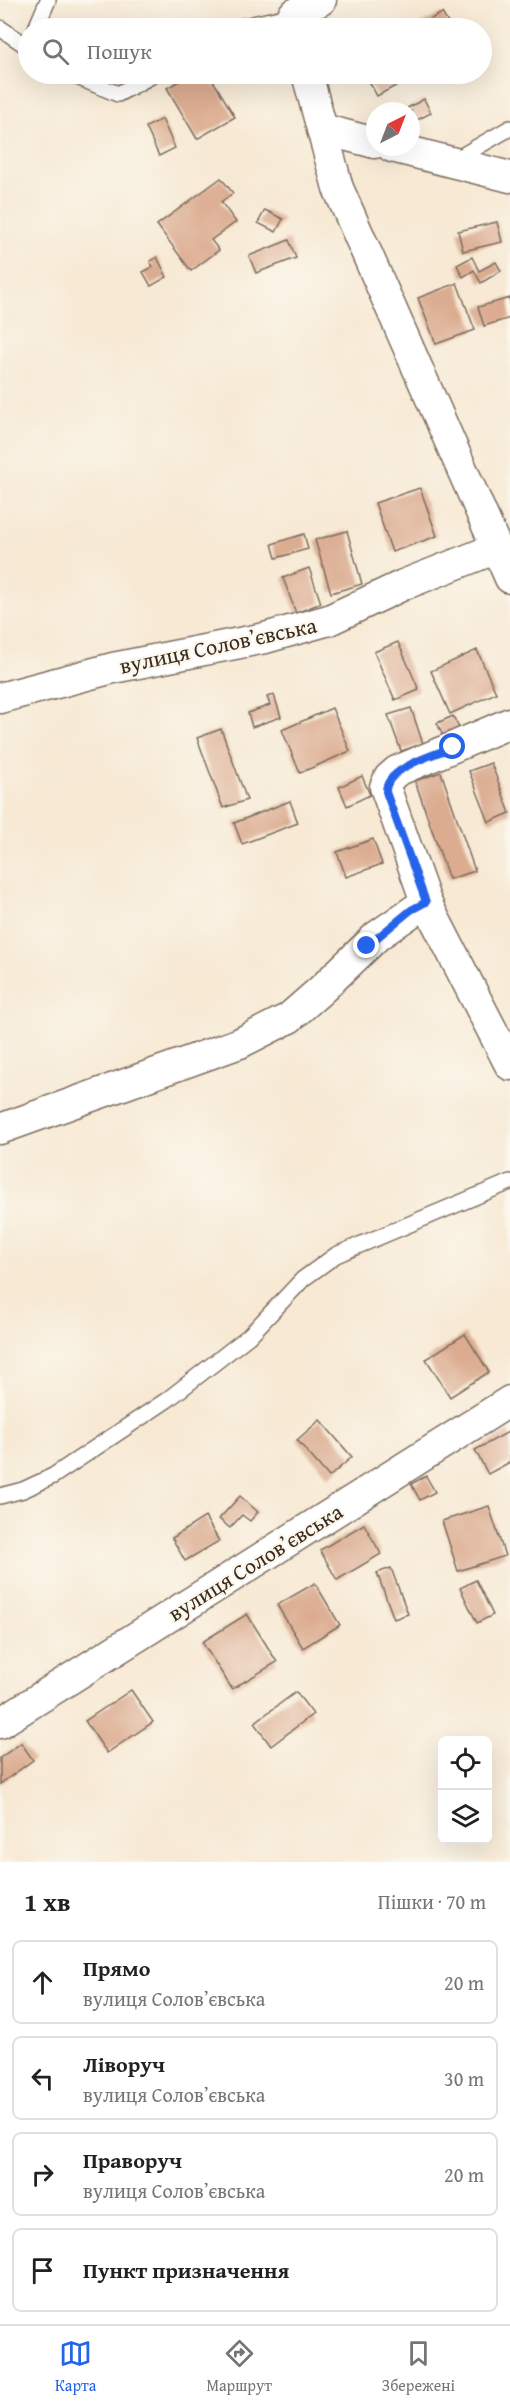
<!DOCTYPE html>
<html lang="uk">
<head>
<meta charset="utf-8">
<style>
  :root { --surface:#fff; --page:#f6f6f6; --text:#202124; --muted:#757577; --line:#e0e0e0; --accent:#2563eb }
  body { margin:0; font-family:"Gentium Book Plus",serif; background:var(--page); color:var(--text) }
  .controls { position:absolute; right:18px; bottom:18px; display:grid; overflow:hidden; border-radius:9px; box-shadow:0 6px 24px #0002 }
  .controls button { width:54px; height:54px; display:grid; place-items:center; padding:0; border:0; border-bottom:2px solid var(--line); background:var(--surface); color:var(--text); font:30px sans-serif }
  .compass { position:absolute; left:366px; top:102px; width:54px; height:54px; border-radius:50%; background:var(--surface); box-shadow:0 6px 24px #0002; rotate:42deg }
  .stop { position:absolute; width:18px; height:18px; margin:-14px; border:4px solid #2563eb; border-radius:50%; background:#fff }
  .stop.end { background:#2563eb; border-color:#fff; box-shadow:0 2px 6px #0008 }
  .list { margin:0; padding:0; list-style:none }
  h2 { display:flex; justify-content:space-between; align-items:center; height:78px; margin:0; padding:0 24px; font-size:26px }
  h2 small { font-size:20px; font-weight:400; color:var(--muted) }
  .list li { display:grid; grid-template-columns:39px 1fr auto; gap:18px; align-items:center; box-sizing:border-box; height:84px; margin:0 12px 12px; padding:0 12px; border:2px solid var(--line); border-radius:9px }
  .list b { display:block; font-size:22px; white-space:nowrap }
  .list p { margin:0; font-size:20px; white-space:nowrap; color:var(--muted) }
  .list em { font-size:20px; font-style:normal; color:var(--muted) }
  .icon { flex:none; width:33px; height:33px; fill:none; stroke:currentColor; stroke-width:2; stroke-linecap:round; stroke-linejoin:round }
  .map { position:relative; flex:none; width:510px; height:1862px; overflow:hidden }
  .search { position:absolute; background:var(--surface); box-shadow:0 6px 24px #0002; left:18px; right:18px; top:18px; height:66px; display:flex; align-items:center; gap:15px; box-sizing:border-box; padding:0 21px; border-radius:33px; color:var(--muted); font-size:22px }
  .sheet { height:462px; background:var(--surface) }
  nav { display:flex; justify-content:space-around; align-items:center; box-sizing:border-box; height:84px; border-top:2px solid var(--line); background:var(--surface); font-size:16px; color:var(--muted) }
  nav a { display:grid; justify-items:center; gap:3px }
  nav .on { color:var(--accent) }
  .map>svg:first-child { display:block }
  .building { fill:#dbac90 }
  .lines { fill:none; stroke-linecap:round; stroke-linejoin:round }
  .lane-casing { stroke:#7d6d5e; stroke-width:18 }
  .street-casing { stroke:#7d6d5e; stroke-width:33 }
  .lane { stroke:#fff; stroke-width:15 }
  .street { stroke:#fff; stroke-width:30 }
  .route { stroke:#2563eb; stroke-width:8 }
  .labels { text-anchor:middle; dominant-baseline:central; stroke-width:4.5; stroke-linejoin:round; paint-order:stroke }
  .street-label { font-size:22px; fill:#3b2a1e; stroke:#fbf7ec }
</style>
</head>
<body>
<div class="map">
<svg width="510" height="1862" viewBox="0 0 510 1862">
  <rect width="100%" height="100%" fill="#fbf7ec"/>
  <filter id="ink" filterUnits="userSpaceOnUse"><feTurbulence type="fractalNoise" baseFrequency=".0167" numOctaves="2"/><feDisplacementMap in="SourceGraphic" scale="12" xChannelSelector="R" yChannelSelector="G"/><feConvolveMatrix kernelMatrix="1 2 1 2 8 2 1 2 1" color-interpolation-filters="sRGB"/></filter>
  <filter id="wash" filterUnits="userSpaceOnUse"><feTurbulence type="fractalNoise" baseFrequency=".008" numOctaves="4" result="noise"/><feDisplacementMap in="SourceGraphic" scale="24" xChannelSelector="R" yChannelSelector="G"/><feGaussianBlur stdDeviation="1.35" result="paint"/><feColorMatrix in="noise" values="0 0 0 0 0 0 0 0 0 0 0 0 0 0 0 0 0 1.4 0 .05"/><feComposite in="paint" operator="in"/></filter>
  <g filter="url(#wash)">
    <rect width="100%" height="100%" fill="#f7e9d4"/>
    <g id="blocks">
      <g class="building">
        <polygon points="442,13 451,28 414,28"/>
        <polygon points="191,74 209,74 235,117 197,139 167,88"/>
        <polygon points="365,74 398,74 403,82 377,96"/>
        <polygon points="424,99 431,113 411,123 411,111 402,111"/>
        <polygon points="162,119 175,148 159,156 146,127"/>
        <polygon points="221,178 233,193 221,202 236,222 211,240 219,250 191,271 157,225"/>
        <polygon points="265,210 283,219 276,232 258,223"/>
        <polygon points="497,222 502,242 463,251 458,231"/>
        <polygon points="289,240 296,258 256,273 249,256"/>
        <polygon points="157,257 167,277 151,286 143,272 153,267 150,261"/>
        <polygon points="472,257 479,271 496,262 501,271 481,283 474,270 463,277 457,265"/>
        <polygon points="457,283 475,330 436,344 418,298"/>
        <polygon points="510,298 510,318 484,326 478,307"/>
        <polygon points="420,488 437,536 392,552 375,503"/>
        <polygon points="347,531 362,584 331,593 315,540"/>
        <polygon points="304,534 308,549 276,558 272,544"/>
        <polygon points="309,568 321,603 296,613 283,578"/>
        <polygon points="398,642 419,690 395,700 374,652"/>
        <polygon points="477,650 496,693 450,714 431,671"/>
        <polygon points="274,695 281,717 252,727 248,713 270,705 267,697"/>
        <polygon points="332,708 350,751 300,773 282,730"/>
        <polygon points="411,708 423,744 401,751 388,715"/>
        <polygon points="453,716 460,730 444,738 437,723"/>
        <polygon points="221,729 247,800 223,808 197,738"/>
        <polygon points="491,763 510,813 489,822 469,771"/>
        <polygon points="441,772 475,871 449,879 415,781"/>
        <polygon points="362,776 370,795 347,806 339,787"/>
        <polygon points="290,801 298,823 242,844 234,823"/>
        <polygon points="373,839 382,864 346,877 337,852"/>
        <polygon points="465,1334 489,1372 450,1397 426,1359"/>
        <polygon points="320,1420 352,1457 329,1477 297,1440"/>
        <polygon points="510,1431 510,1462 488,1474 475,1450"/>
        <polygon points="426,1476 435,1492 420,1500 411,1484"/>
        <polygon points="240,1496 258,1512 250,1521 242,1515 230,1528 219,1519"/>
        <polygon points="489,1506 505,1556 458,1571 442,1521"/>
        <polygon points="205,1517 219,1541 185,1561 172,1538"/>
        <polygon points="364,1524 381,1554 337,1580 320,1550"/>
        <polygon points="391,1568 408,1614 394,1619 377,1573"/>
        <polygon points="476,1580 493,1615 477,1623 460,1588"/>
        <polygon points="315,1583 340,1625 303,1648 277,1605"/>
        <polygon points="247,1614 277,1662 232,1689 202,1642"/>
        <polygon points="131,1690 153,1722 107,1753 85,1721"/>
        <polygon points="296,1692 313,1714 271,1746 254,1723"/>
        <polygon points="21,1743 33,1760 0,1784 0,1758"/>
      </g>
    </g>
  </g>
  <g filter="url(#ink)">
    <use href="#blocks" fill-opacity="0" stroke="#7d6d5e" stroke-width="1.5"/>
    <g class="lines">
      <g class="lane-casing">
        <g id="lane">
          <polyline points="0,28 28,47"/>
          <polyline points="36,28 48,0"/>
          <polyline points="235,28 293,15"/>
          <polyline points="70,74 118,94 155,74"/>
          <polyline points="453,161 510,128"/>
          <polyline points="0,1496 23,1490 53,1476 167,1400 249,1336 303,1279 336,1255 510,1182"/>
        </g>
      </g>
      <g class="street-casing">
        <g id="street">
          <polyline points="293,15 321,0"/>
          <polyline points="307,74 338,188 510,578"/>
          <polyline points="322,129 375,143"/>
          <polyline points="392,147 510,177"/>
          <polyline points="0,698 113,668 265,638 329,620 403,585 497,548"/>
          <polyline points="510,723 397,771 389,778 385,787 426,902 510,1065"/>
          <polyline points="0,1129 240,1043 289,1018 321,990 377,936 426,902"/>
          <polyline points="0,1723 510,1401"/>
        </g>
      </g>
      <use href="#lane" class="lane"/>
      <use href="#street" class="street"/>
    </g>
  </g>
  <g class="lines" filter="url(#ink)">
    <path class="route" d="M367,946L411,910L426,902L386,792C385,768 434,755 453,747"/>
  </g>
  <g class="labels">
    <g class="street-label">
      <text transform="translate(218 645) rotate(-12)">вулиця Соловʼєвська</text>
      <text transform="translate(255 1562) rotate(-32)">вулиця Соловʼєвська</text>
    </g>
  </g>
</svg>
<div class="controls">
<button><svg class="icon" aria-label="locate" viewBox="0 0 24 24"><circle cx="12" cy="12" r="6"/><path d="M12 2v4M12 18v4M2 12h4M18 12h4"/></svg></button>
<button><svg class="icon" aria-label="layers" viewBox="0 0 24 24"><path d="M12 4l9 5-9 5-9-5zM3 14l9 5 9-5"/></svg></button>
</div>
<svg class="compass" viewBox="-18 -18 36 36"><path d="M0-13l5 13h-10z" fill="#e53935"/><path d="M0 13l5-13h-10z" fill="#757577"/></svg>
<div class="stop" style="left:453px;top:747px"></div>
<div class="stop end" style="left:367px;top:946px"></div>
<div class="search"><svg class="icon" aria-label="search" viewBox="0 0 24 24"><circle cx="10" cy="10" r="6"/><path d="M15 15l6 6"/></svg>Пошук</div>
</div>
<section class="sheet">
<h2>1 хв<small>Пішки · 70 m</small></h2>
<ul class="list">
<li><svg class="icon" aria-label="ahead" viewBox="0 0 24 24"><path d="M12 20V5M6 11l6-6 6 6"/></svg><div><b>Прямо</b><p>вулиця Соловʼєвська</p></div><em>20 m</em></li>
<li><svg class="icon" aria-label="left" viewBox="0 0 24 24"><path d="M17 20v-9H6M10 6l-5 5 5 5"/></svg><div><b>Ліворуч</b><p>вулиця Соловʼєвська</p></div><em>30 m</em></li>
<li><svg class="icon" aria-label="right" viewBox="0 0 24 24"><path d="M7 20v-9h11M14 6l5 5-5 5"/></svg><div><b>Праворуч</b><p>вулиця Соловʼєвська</p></div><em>20 m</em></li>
<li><svg class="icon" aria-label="arrive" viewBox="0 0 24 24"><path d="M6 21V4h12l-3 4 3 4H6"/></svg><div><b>Пункт призначення</b></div></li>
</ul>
</section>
<nav>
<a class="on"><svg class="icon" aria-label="map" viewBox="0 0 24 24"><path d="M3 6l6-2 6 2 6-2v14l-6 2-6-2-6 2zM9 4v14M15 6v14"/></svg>Карта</a>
<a><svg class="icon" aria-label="directions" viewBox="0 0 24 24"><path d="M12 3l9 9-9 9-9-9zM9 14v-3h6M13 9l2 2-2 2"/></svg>Маршрут</a>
<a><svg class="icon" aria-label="saved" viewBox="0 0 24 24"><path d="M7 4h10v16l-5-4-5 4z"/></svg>Збережені</a>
</nav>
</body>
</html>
